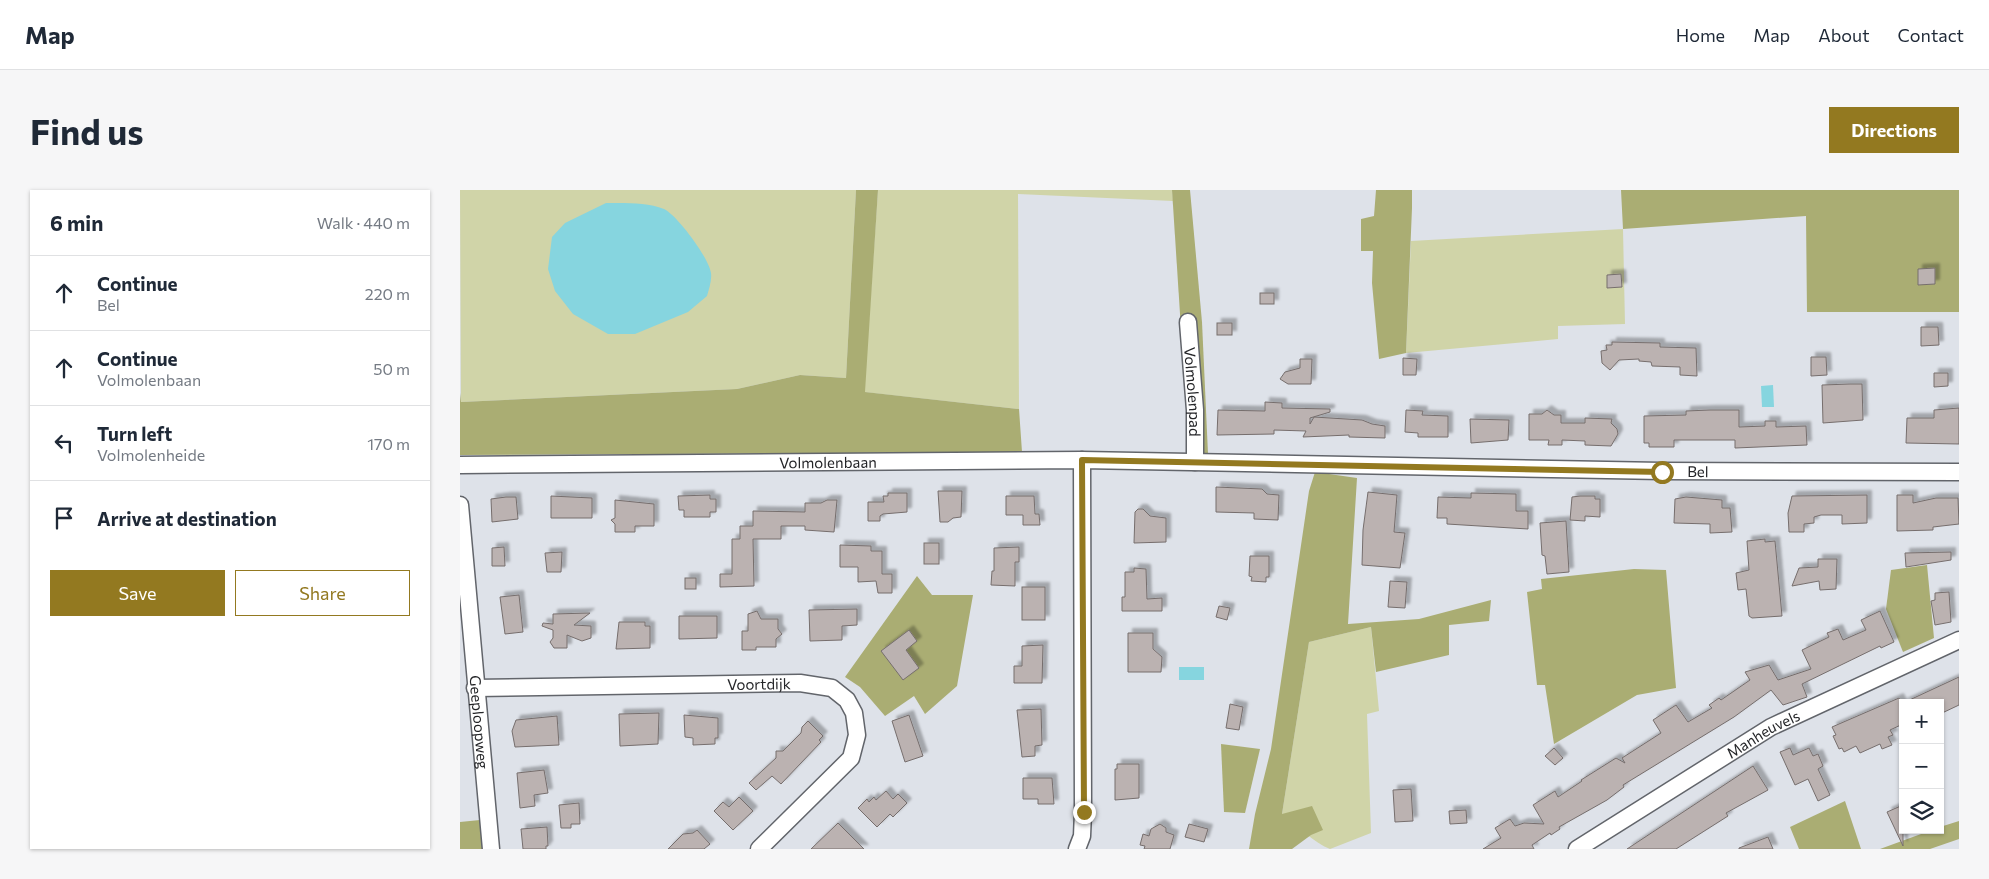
<!DOCTYPE html>
<html lang="en">
<head>
<meta charset="utf-8">
<style>
  :root { --surface:#fff; --page:#f6f6f7; --text:#1f2937; --muted:#747a83; --line:#e0e1e3; --accent:#937920 }
  body { margin:0; font-family:Commissioner,sans-serif; background:var(--page); color:var(--text) }
  .controls { position:absolute; right:15px; bottom:15px; display:grid; overflow:hidden; border-radius:0px; box-shadow:0 1px 4px #0004 }
  .controls button { width:45px; height:45px; display:grid; place-items:center; padding:0; border:0; border-bottom:1px solid var(--line); background:var(--surface); color:var(--text); font:25px sans-serif }
  .stop { position:absolute; width:15px; height:15px; margin:-11px; border:4px solid #937920; border-radius:50%; background:#fff }
  .stop.end { background:#937920; border-color:#fff; box-shadow:0 1px 5px #0008 }
  .list { margin:0; padding:0; list-style:none }
  h2 { display:flex; justify-content:space-between; align-items:center; height:65px; margin:0; padding:0 20px; font-size:21px }
  h2 small { font-size:16px; font-weight:400; color:var(--muted) }
  .list li { display:grid; grid-template-columns:32px 1fr auto; gap:15px; align-items:center; box-sizing:border-box; height:75px; padding:0 20px; border-top:1px solid var(--line) }
  .list b { display:block; font-size:19px; white-space:nowrap }
  .list p { margin:0; font-size:16px; white-space:nowrap; color:var(--muted) }
  .list em { font-size:16px; font-style:normal; color:var(--muted) }
  .actions { display:flex; gap:10px; padding:15px 20px }
  .actions a { flex:1; padding:11px 0; border:1px solid var(--accent); border-radius:0px; text-align:center; font-size:18px; color:var(--accent) }
  .actions .main { background:var(--accent); color:#fff }
  .icon { flex:none; width:28px; height:28px; fill:none; stroke:currentColor; stroke-width:2; stroke-linecap:round; stroke-linejoin:round }
  .map { position:relative; flex:none; width:1499px; height:659px; overflow:hidden; border-radius:0px }
  header { display:flex; align-items:center; gap:30px; box-sizing:border-box; height:70px; padding:0 25px; background:var(--surface); border-bottom:1px solid var(--line) }
  header strong { font-size:24px }
  nav { display:flex; gap:28px; margin-inline-start:auto; font-size:18px }
  .intro { display:flex; align-items:center; justify-content:space-between; box-sizing:border-box; height:120px; padding:0 30px }
  h1 { margin:0; font-size:35px }
  .button { padding:12px 22px; border-radius:0px; background:var(--accent); color:#fff; font-size:18px; font-weight:700 }
  main { display:flex; gap:30px; padding:0 30px }
  aside { flex:1; background:var(--surface); border-radius:0px; box-shadow:0 1px 4px #0004 }
  .map>svg:first-child { display:block }
  .green { fill:#d0d4a8 }
  .forest { fill:#aaad73 }
  .water { fill:#86d5df }
  .building { fill:#bbb2b1; stroke:#766e6d; filter:url(#shadow) }
  .lines { fill:none; stroke-linecap:round; stroke-linejoin:round }
  .minor-casing { stroke:#62656b; stroke-width:19 }
  .minor { stroke:#fff; stroke-width:16 }
  .route { stroke:#937920; stroke-width:6 }
  .labels { text-anchor:middle; dominant-baseline:central; stroke-width:4.5; stroke-linejoin:round; paint-order:stroke }
  .street-label { font-size:15px; fill:#242528; stroke:#fff }
</style>
</head>
<body>
<header>
<strong>Map</strong>
<nav><a>Home</a><a>Map</a><a>About</a><a>Contact</a></nav>
</header>
<div class="intro"><h1>Find us</h1><a class="button">Directions</a></div>
<main>
<aside>
<h2>6 min<small>Walk · 440 m</small></h2>
<ul class="list">
<li><svg class="icon" aria-label="ahead" viewBox="0 0 24 24"><path d="M12 20V5M6 11l6-6 6 6"/></svg><div><b>Continue</b><p>Bel</p></div><em>220 m</em></li>
<li><svg class="icon" aria-label="ahead" viewBox="0 0 24 24"><path d="M12 20V5M6 11l6-6 6 6"/></svg><div><b>Continue</b><p>Volmolenbaan</p></div><em>50 m</em></li>
<li><svg class="icon" aria-label="left" viewBox="0 0 24 24"><path d="M17 20v-9H6M10 6l-5 5 5 5"/></svg><div><b>Turn left</b><p>Volmolenheide</p></div><em>170 m</em></li>
<li><svg class="icon" aria-label="arrive" viewBox="0 0 24 24"><path d="M6 21V4h12l-3 4 3 4H6"/></svg><div><b>Arrive at destination</b></div></li>
</ul>
<div class="actions"><a class="main">Save</a><a>Share</a></div>
</aside>
<div class="map">
<svg width="1499" height="659" viewBox="0 0 1499 659">
  <defs>
    <filter id="shadow"><feDropShadow dx="4.5" dy="-4.5" stdDeviation="1" flood-color="#0004"/></filter>
  </defs>
  <rect width="100%" height="100%" fill="#dee2e9"/>
  <g class="green">
    <polygon points="0,0 396,0 386,188 340,185 277,199 1,212"/>
    <polygon points="418,0 712,0 713,11 558,4 559,219 404,202"/>
    <polygon points="1163,39 1165,134 1098,136 1098,149 946,163 951,51"/>
    <path d="M911,437L919,521L907,524L911,643L870,659C854,653 837,635 822,624L849,452Z"/>
  </g>
  <g class="forest">
    <polygon points="396,0 418,0 405,202 559,219 562,262 0,265 0,203 1,212 277,199 340,185 386,188"/>
    <polygon points="712,0 730,0 742,132 748,264 729,263"/>
    <polygon points="916,0 952,0 952,18 946,163 919,169 912,93 913,61 901,61 901,29 914,26"/>
    <polygon points="1161,0 1499,0 1499,122 1347,122 1346,26 1163,39"/>
    <polygon points="855,282 897,288 888,434 959,429 1031,410 1029,431 989,435 989,465 916,482 911,437 849,452 822,624 852,616 863,640 851,645 832,659 789,659 795,624 811,559 849,301"/>
    <polygon points="1467,375 1474,448 1443,462 1426,419 1431,380"/>
    <polygon points="1174,379 1206,380 1216,498 1177,505 1094,554 1085,495 1077,495 1067,402 1082,399 1081,389"/>
    <polygon points="457,386 472,405 513,405 497,496 465,524 454,506 425,526 400,497 385,487"/>
    <polygon points="761,554 800,559 785,623 764,622"/>
    <polygon points="1385,611 1401,659 1339,659 1330,637"/>
    <polygon points="20,630 23,659 0,659 0,632"/>
    <polygon points="1499,631 1499,649 1470,659 1420,659 1472,640 1480,640 1480,637"/>
  </g>
  <g class="water">
    <path d="M146,13C164,13 187,12 204,19C217,25 249,68 251,83C252,90 249,99 247,106L228,122L175,144H148L113,124L95,101L88,79L92,47L105,33Z"/>
    <polygon points="1313,195 1314,217 1302,217 1301,196"/>
    <rect x="719" y="477" width="25" height="13"/>
  </g>
  <g class="building">
    <polygon points="1475,78 1475,94 1458,95 1458,79"/>
    <polygon points="1161,84 1162,97 1147,98 1147,85"/>
    <rect x="800" y="103" width="14" height="11"/>
    <rect x="757" y="133" width="15" height="12"/>
    <polygon points="1461,137 1478,137 1479,155 1461,156"/>
    <polygon points="1152,152 1200,153 1200,157 1236,158 1237,186 1220,185 1220,177 1192,176 1191,172 1179,171 1179,169 1159,170 1150,180 1142,173 1141,161 1147,160 1146,155 1152,155"/>
    <polygon points="1351,167 1366,167 1367,185 1351,186"/>
    <polygon points="943,168 957,169 956,185 943,185"/>
    <polygon points="840,169 852,169 851,194 828,194 820,189 825,182 840,178"/>
    <polygon points="1474,183 1488,183 1488,196 1474,197"/>
    <polygon points="1390,194 1402,194 1403,230 1363,233 1362,195"/>
    <polygon points="805,212 822,213 822,218 870,219 870,222 850,228 850,234 854,227 902,230 912,234 925,236 925,248 889,247 889,245 843,247 846,241 814,240 814,244 757,245 758,220 805,221"/>
    <polygon points="1499,218 1499,254 1446,253 1447,228 1474,228 1474,220"/>
    <polygon points="946,220 963,221 962,225 988,226 988,247 958,247 958,243 945,242"/>
    <polygon points="1087,220 1094,225 1101,225 1101,233 1125,233 1125,228 1152,229 1151,233 1157,239 1158,244 1151,256 1125,255 1125,251 1102,250 1102,255 1088,255 1089,250 1069,250 1069,224 1082,224"/>
    <polygon points="1250,220 1279,220 1279,237 1305,236 1305,231 1316,231 1316,237 1346,236 1347,255 1275,258 1275,250 1214,250 1214,257 1189,257 1189,253 1184,253 1184,226 1226,225 1226,221"/>
    <polygon points="1010,229 1049,230 1048,250 1011,253"/>
    <polygon points="756,297 802,299 807,304 819,305 818,330 794,329 794,323 756,322"/>
    <polygon points="478,301 502,301 501,327 493,328 488,332 480,332"/>
    <polygon points="908,302 937,305 934,342 945,343 940,378 902,375 903,340"/>
    <polygon points="428,303 447,303 447,322 423,324 420,326 420,331 408,331 408,312 424,312 423,306 428,306"/>
    <polygon points="1011,303 1056,304 1056,321 1068,321 1068,339 987,334 987,328 977,328 978,307 1011,308"/>
    <polygon points="250,305 250,309 256,309 256,322 250,322 250,327 224,327 224,320 219,320 218,306"/>
    <polygon points="1407,305 1407,333 1382,334 1382,325 1361,325 1354,327 1354,333 1344,334 1344,342 1329,342 1328,323 1332,306"/>
    <polygon points="1437,305 1453,305 1453,313 1476,308 1498,308 1499,334 1473,337 1473,340 1437,341"/>
    <polygon points="91,306 132,308 132,328 91,328"/>
    <polygon points="546,306 574,306 575,324 579,324 580,335 563,335 563,325 546,325"/>
    <polygon points="1120,306 1135,306 1135,309 1140,309 1140,327 1125,326 1125,331 1110,330 1112,307"/>
    <polygon points="46,307 56,307 58,329 32,332 31,309"/>
    <polygon points="1226,307 1262,310 1262,318 1270,318 1272,342 1250,343 1250,334 1214,333 1215,309"/>
    <polygon points="155,310 194,314 194,336 175,336 175,342 155,342 155,334 151,330 155,328"/>
    <polygon points="367,310 377,310 374,342 345,340 345,336 321,336 321,349 293,349 294,396 260,397 260,384 272,384 272,349 280,349 280,336 293,336 293,321 345,322 345,313 361,313"/>
    <polygon points="678,319 683,319 690,326 706,328 706,352 674,353 675,322"/>
    <polygon points="1106,331 1109,382 1087,384 1085,366 1082,365 1080,333"/>
    <polygon points="1305,349 1305,352 1315,351 1322,426 1292,428 1289,426 1286,399 1278,400 1276,383 1289,380 1287,351"/>
    <rect x="464" y="353" width="15" height="21"/>
    <polygon points="380,355 411,356 411,361 422,361 422,384 432,384 432,403 418,403 416,391 398,392 398,377 380,377"/>
    <polygon points="44,357 45,376 32,376 32,358"/>
    <polygon points="559,357 559,372 555,372 555,396 531,395 532,381 534,381 534,358"/>
    <polygon points="102,362 101,382 87,382 85,363"/>
    <polygon points="1491,362 1491,370 1446,377 1445,363"/>
    <polygon points="790,366 809,366 809,387 806,387 806,392 791,391 792,387 789,386"/>
    <polygon points="1358,369 1377,369 1376,399 1360,400 1359,391 1332,396 1339,378 1358,377"/>
    <polygon points="674,378 686,379 687,409 702,408 702,421 662,421 662,407 665,407 665,382 674,382"/>
    <rect x="225" y="388" width="11" height="11"/>
    <polygon points="930,391 947,392 945,418 928,417"/>
    <rect x="562" y="397" width="23" height="33"/>
    <polygon points="1489,402 1491,432 1475,435 1471,411 1475,410 1475,403"/>
    <polygon points="59,405 63,442 45,444 40,407"/>
    <polygon points="759,416 770,418 767,430 756,427"/>
    <polygon points="397,419 397,435 382,436 382,450 350,451 349,420"/>
    <polygon points="297,421 301,429 318,429 318,439 322,444 316,449 316,457 296,457 296,460 282,460 282,441 288,441 288,424"/>
    <polygon points="1420,421 1434,452 1421,458 1420,456 1342,494 1347,507 1323,515 1311,500 1274,527 1163,595 1164,597 1147,610 1099,637 1100,639 1091,645 1090,643 1072,655 1074,659 1023,659 1041,648 1035,638 1050,629 1055,636 1064,633 1084,634 1073,615 1095,601 1098,607 1122,591 1121,590 1156,568 1165,573 1162,568 1201,543 1193,530 1216,515 1228,532 1252,518 1249,515 1259,508 1261,510 1290,490 1285,482 1309,475 1318,490 1351,479 1342,460 1369,447 1367,443 1378,439 1383,450 1406,440 1401,430"/>
    <polygon points="130,423 114,435 131,436 131,448 122,451 107,445 107,458 94,458 90,452 93,448 93,440 82,436 83,433 93,434 93,424"/>
    <polygon points="219,426 257,426 257,448 219,449"/>
    <polygon points="159,432 185,432 185,436 190,436 190,458 156,459"/>
    <polygon points="449,440 457,451 446,460 459,478 443,490 421,461"/>
    <polygon points="668,443 693,443 693,459 702,467 701,482 668,482"/>
    <polygon points="583,455 582,493 554,493 554,476 562,476 562,456"/>
    <polygon points="1499,487 1499,515 1480,524 1480,513 1443,513"/>
    <polygon points="1439,508 1443,516 1443,534 1430,540 1433,545 1428,547 1432,555 1422,559 1420,554 1400,563 1396,556 1384,562 1382,558 1379,559 1373,546 1376,545 1372,537"/>
    <polygon points="770,514 783,517 779,540 766,538"/>
    <polygon points="581,519 582,555 575,556 575,566 562,567 557,520"/>
    <polygon points="199,523 198,554 160,556 159,524"/>
    <polygon points="224,525 258,528 258,548 255,548 255,554 233,555 233,548 225,547"/>
    <polygon points="449,525 463,566 445,572 432,531"/>
    <polygon points="97,526 99,555 55,557 52,541 56,530"/>
    <polygon points="348,531 363,546 359,550 361,552 321,594 312,586 296,600 289,593 316,568 316,561 323,561 341,543 342,537"/>
    <polygon points="1094,558 1103,568 1095,575 1085,566"/>
    <polygon points="1330,558 1333,565 1349,558 1353,566 1358,564 1363,576 1358,579 1370,605 1358,611 1348,589 1335,595 1320,562"/>
    <polygon points="657,574 679,574 679,608 655,610 655,579 657,579"/>
    <polygon points="1293,576 1308,600 1266,623 1268,626 1216,659 1167,659"/>
    <polygon points="84,580 88,603 74,605 75,616 60,618 57,583"/>
    <polygon points="563,588 592,588 594,614 578,614 578,609 563,609"/>
    <polygon points="951,599 953,631 935,632 933,600"/>
    <polygon points="426,601 433,609 438,604 447,613 433,627 430,624 417,637 398,618 407,609 409,612 414,607 416,610"/>
    <polygon points="279,607 293,621 273,640 254,621 263,612 269,617"/>
    <polygon points="119,613 120,634 111,634 111,638 101,638 99,615"/>
    <polygon points="1443,615 1443,656 1427,622"/>
    <polygon points="1006,620 1007,633 990,634 989,621"/>
    <polygon points="378,633 404,659 351,659 377,634"/>
    <polygon points="700,634 706,638 706,642 714,645 710,659 684,659 685,656 680,655 683,644 689,646 691,639"/>
    <polygon points="729,634 748,639 744,652 725,647"/>
    <polygon points="87,637 88,656 86,656 86,659 63,659 61,639"/>
    <polygon points="237,640 250,654 244,659 208,659 223,644 233,643"/>
    <polygon points="1308,647 1313,659 1279,659 1279,658"/>
  </g>
  <g class="lines">
    <g class="minor-casing">
      <g id="minor">
        <path id="s1" d="M728,132L735,220V272"/>
        <path id="s2" d="M0,275L622,270L1202,281L1499,282"/>
        <path id="s3" d="M0,315L31,659"/>
        <path id="s4" d="M15,498L340,493L372,498L387,510L394,523L397,545L391,568L299,659"/>
        <polyline points="617,659 622,646 623,622 622,270"/>
        <path id="s5" d="M1117,659L1311,537L1499,450"/>
      </g>
    </g>
    <use href="#minor" class="minor"/>
  </g>
  <g class="lines">
    <polyline class="route" points="624,622 622,270 1202,282"/>
  </g>
  <g class="labels">
    <g class="street-label">
      <text stroke="none"><textPath href="#s1" startOffset="70">Volmolenpad</textPath></text>
      <text stroke="none"><textPath href="#s2" startOffset="368">Volmolenbaan</textPath></text>
      <text stroke="none"><textPath href="#s2" startOffset="1238">Bel</textPath></text>
      <text stroke="none"><textPath href="#s4" startOffset="284">Voortdijk</textPath></text>
      <text stroke="none"><textPath href="#s3" startOffset="218">Geeploopweg</textPath></text>
      <text stroke="none"><textPath href="#s5" startOffset="219">Manheuvels</textPath></text>
    </g>
  </g>
</svg>
<div class="controls">
<button>+</button>
<button>−</button>
<button><svg class="icon" aria-label="layers" viewBox="0 0 24 24"><path d="M12 4l9 5-9 5-9-5zM3 14l9 5 9-5"/></svg></button>
</div>
<div class="stop" style="left:1202px;top:282px"></div>
<div class="stop end" style="left:624px;top:622px"></div>
</div>
</main>
</body>
</html>
